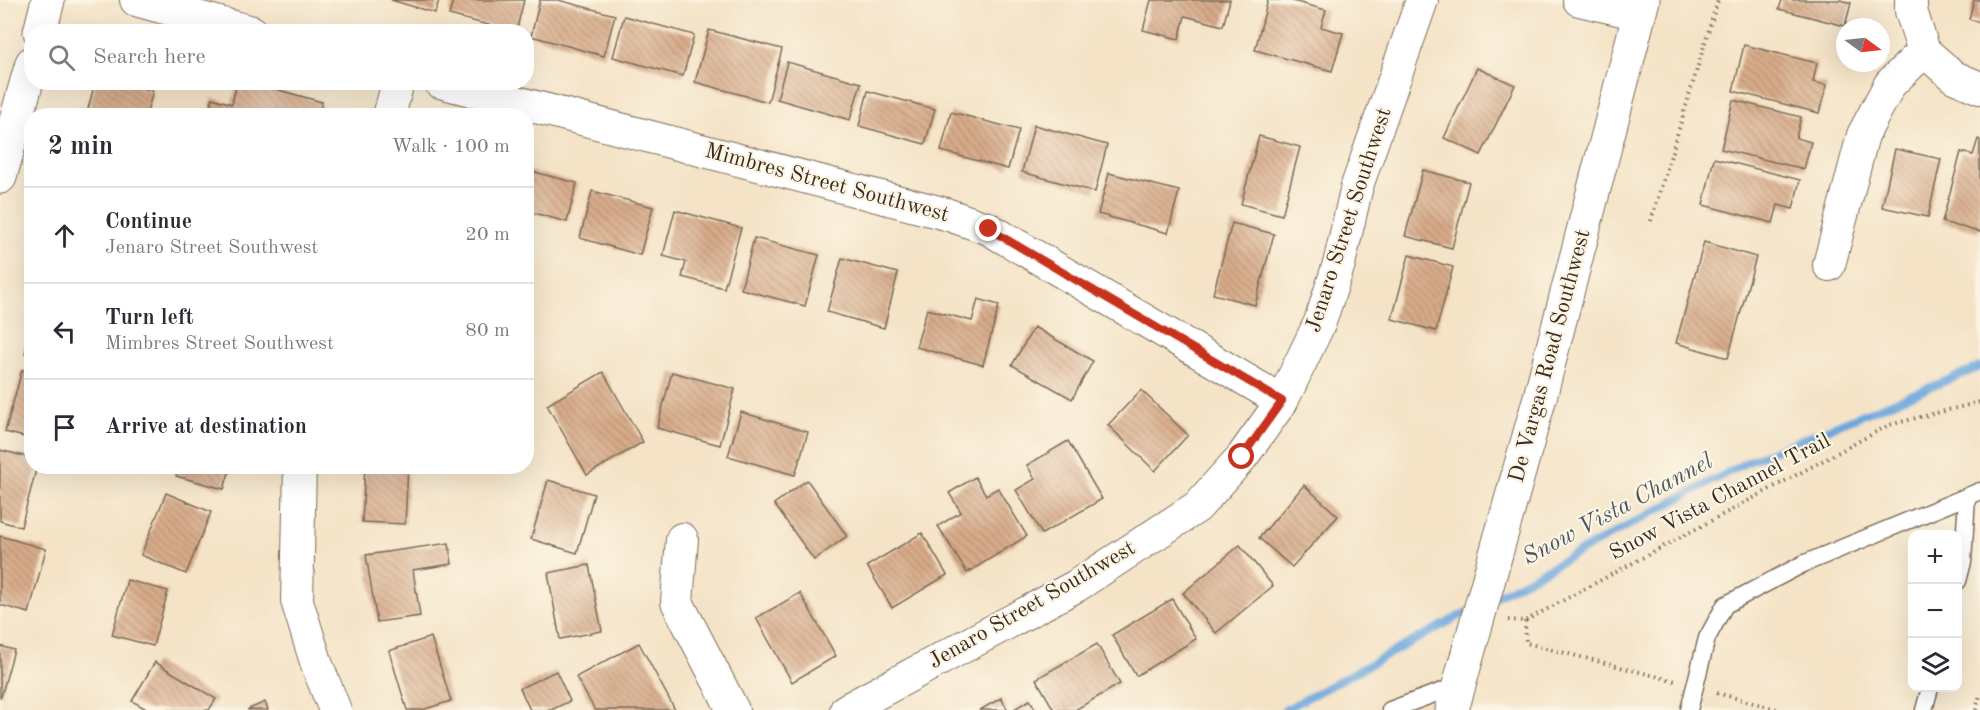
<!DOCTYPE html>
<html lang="en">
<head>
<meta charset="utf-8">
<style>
  :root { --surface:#fff; --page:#f7f7f7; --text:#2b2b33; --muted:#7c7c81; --line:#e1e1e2 }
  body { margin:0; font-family:"Old Standard TT",serif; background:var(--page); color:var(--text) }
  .controls { position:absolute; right:18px; bottom:18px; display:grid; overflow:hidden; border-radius:12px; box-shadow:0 6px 24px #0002 }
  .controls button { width:54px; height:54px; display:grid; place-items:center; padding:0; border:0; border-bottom:2px solid var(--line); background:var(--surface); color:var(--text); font:30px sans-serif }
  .compass { position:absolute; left:1836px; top:18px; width:54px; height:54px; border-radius:50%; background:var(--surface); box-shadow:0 6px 24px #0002; rotate:105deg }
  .stop { position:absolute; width:18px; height:18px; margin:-14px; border:4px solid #c8321e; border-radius:50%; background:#fff }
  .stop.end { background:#c8321e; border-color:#fff; box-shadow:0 2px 6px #0008 }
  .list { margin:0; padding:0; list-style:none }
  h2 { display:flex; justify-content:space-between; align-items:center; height:78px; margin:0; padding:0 24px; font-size:26px }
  h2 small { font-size:20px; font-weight:400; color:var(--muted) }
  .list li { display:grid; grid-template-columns:39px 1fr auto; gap:18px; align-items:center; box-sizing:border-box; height:96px; padding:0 24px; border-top:2px solid var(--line) }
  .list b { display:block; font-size:22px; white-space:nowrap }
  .list p { margin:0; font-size:20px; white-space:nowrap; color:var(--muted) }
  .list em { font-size:20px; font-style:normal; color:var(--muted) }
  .icon { flex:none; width:33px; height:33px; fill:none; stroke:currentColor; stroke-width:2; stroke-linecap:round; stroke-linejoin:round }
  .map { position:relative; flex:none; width:1980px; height:710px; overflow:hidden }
  .search { position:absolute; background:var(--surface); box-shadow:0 6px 24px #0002; left:24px; top:24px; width:510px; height:66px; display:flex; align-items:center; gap:15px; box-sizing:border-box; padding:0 21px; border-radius:24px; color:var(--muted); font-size:22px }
  .panel { position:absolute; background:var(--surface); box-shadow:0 6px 24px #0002; left:24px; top:108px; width:510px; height:366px; border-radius:24px }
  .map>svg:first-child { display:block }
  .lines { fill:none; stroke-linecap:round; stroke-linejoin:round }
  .stream { stroke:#6da7dd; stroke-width:8 }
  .building { fill:url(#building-back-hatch) }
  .service-casing { stroke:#7c6b59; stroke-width:19 }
  .minor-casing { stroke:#7c6b59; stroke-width:34 }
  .tertiary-casing { stroke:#7c6b59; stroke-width:35 }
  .path { stroke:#7c6b59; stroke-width:4; stroke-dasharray:1.5 4.5; stroke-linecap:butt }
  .service { stroke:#fff; stroke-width:16 }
  .minor { stroke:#fff; stroke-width:32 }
  .tertiary { stroke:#fff; stroke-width:33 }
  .route { stroke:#c8321e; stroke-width:8 }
  .labels { text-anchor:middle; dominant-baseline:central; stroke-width:4.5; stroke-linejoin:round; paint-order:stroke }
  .street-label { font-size:22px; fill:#3b2a1e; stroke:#fcf5e5 }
  .water-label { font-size:24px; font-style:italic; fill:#4c5661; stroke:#fcf5e5 }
</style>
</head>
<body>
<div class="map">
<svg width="1980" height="710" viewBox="0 0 1980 710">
  <defs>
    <pattern id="building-back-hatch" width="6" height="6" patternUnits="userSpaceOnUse" patternTransform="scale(1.5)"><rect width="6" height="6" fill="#d8ac8a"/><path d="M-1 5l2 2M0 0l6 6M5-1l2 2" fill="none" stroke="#b08c70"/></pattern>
  </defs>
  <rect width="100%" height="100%" fill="#fcf5e5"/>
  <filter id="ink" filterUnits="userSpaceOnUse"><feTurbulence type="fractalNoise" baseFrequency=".0167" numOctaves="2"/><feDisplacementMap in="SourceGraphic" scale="12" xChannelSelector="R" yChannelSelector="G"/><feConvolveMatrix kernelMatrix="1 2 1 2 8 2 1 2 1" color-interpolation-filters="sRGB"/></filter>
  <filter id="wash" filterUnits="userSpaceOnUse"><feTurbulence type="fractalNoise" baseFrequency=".008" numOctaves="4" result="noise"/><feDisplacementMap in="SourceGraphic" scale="24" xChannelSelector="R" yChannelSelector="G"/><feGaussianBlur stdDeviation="1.35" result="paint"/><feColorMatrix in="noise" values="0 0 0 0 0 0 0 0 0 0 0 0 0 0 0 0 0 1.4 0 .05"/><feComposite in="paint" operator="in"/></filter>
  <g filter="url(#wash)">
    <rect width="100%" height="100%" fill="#f4e3c6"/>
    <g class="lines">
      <g class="stream">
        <polyline points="1493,598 1751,460 1980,367"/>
        <polyline points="1285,710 1471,610"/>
      </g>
    </g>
    <g id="blocks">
      <g class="building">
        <polygon points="391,0 439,0 435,13"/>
        <polygon points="453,0 524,0 516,32 449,15"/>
        <polygon points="540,0 558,0 615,15 604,56 531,36"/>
        <polygon points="1151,0 1230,0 1223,26 1185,16 1179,39 1143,30"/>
        <polygon points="1268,0 1289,0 1326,10 1321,27 1343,33 1332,71 1255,50"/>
        <polygon points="1782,0 1841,0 1851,3 1845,26 1779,9"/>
        <polygon points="1974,0 1980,0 1980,22 1969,19"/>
        <polygon points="624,16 694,35 683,76 613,57"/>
        <polygon points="709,30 782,49 768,102 695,82"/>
        <polygon points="1744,45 1817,63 1813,82 1827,85 1819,113 1733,91"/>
        <polygon points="787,62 861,83 850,120 777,99"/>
        <polygon points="1477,68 1515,85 1481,155 1444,138"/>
        <polygon points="95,82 140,82 138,87 153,91 146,116 113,116 88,109"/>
        <polygon points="237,82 250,82 322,102 319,116 208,116 212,98 232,104"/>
        <polygon points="868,91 935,109 925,144 859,126"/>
        <polygon points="1733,100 1801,117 1796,138 1811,142 1804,169 1721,149"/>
        <polygon points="951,112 1019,130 1008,169 941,151"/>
        <polygon points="1034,125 1107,145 1095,192 1022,172"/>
        <polygon points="1259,136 1300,147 1282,215 1241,204"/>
        <polygon points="1978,139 1980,140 1980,232 1942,222 1961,152 1973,155"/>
        <polygon points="1895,149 1941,159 1928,217 1882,207"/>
        <polygon points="1714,158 1800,180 1793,209 1778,205 1773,223 1703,205"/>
        <polygon points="526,170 577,183 567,222 526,211"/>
        <polygon points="1423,170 1469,182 1452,248 1405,236"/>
        <polygon points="1109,173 1179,191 1168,233 1098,214"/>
        <polygon points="592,191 653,207 640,255 580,238"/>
        <polygon points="675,210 741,228 724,288 682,277 686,262 663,256"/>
        <polygon points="1232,223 1274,234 1255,305 1213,294"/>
        <polygon points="754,238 819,255 805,306 741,289"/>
        <polygon points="1704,242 1756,257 1728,358 1676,343"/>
        <polygon points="1409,255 1453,267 1436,331 1392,319"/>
        <polygon points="842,258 898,273 884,328 827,312"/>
        <polygon points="978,299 999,305 983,365 916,347 927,309 972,321"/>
        <polygon points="1034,327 1093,361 1072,399 1012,365"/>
        <polygon points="31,331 32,331 32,355 25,353"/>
        <polygon points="22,370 32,372 32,439 5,432"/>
        <polygon points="603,372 643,442 587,475 547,405"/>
        <polygon points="672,372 735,389 720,445 657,428"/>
        <polygon points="1141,390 1188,435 1155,471 1108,425"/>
        <polygon points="741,412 808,432 795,475 728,456"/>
        <polygon points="1068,441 1102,499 1042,534 1016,490 1035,479 1027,465"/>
        <polygon points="0,450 32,458 32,466 37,466 21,527 0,521"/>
        <polygon points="179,466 231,466 224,489 176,476"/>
        <polygon points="365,466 408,466 405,524 362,522"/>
        <polygon points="975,477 986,495 998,488 1027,536 967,573 938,526 961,512 949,493"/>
        <polygon points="548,480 594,494 577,553 531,539"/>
        <polygon points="807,480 847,536 814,560 774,504"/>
        <polygon points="1304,485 1338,516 1292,567 1259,538"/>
        <polygon points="166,493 211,512 186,574 141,555"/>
        <polygon points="922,533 947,575 892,608 867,566"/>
        <polygon points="0,536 46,549 29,613 0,605"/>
        <polygon points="449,543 452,564 413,570 420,616 377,622 366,555"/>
        <polygon points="1240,545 1273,586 1216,633 1183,593"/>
        <polygon points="589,565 602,631 560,639 548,573"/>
        <polygon points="127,580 168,591 153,646 112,635"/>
        <polygon points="800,593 836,656 792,682 756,618"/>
        <polygon points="1172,599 1196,639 1136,676 1112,635"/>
        <polygon points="431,637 451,701 422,710 407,710 389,651"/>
        <polygon points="639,643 675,710 595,710 576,677"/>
        <polygon points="1097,644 1120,684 1075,710 1054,710 1036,679"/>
        <polygon points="0,646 14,650 1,697 0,697"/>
        <polygon points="155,662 216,699 209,710 148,710 132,701"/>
        <polygon points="556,671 570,701 551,710 530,710 520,688"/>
        <polygon points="1001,698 1008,710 980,710"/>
        <polygon points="1030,700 1036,710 1012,710"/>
        <polygon points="265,702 268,710 247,710"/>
      </g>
    </g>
  </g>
  <g filter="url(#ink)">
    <use href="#blocks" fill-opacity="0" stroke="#7c6b59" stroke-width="1.5"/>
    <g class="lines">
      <g class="service-casing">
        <g id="service">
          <polyline points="1958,581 1963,562 1967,497"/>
          <polyline points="1390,710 1459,685"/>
          <polyline points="1689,710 1707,638 1725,605 1803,564 1980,491"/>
          <polyline points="1924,710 1930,688"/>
        </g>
      </g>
      <g class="minor-casing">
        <g id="minor">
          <polyline points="136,0 252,32"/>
          <polyline points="1579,0 1639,14"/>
          <polyline points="1911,0 1911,11 1924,51"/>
          <polyline points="1924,51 1954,77 1980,88"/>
          <polyline points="440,82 946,214 989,229 1282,401"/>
          <polyline points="389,116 398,82"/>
          <polyline points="1829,265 1863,135 1890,84 1924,51"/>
          <polyline points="300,466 297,601 317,665 335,710"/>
          <polyline points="682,539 677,602 733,710"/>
          <polyline points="846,710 1076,586 1197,507 1242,457 1282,401 1320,322 1339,264 1357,186 1422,0"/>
        </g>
      </g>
      <g class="tertiary-casing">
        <g id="tertiary">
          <polyline points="40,32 48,0"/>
          <polyline points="0,177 32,63"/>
          <polyline points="1452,710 1540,397 1643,0"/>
        </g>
      </g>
      <g class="path">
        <polyline points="1651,221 1718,0"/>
        <polyline points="1508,620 1525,621 1889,425 1980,402"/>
        <polyline points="1525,621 1526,643 1675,681"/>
        <polyline points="1717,693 1780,710"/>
        <polyline points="1976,710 1980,695"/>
      </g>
      <use href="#service" class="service"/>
      <use href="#minor" class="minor"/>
      <use href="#tertiary" class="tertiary"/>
    </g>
  </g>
  <g class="lines" filter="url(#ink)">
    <polyline class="route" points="989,229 1282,401 1242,457"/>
  </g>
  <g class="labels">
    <g class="street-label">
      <text transform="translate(827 183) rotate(15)">Mimbres Street Southwest</text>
      <text transform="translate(1349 220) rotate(-72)">Jenaro Street Southwest</text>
      <text transform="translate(1550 356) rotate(-75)">De Vargas Road Southwest</text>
      <text transform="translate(1720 497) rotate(-28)">Snow Vista Channel Trail</text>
      <text transform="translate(1032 605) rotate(-30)">Jenaro Street Southwest</text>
    </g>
    <g class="water-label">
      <text transform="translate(1618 510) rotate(-28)">Snow Vista Channel</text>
    </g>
  </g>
</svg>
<div class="controls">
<button>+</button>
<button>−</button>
<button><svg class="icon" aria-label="layers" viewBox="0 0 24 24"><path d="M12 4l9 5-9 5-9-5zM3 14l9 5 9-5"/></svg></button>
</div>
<svg class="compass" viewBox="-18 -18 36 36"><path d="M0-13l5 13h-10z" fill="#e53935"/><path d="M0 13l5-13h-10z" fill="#7c7c81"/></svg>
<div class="stop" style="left:1242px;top:457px"></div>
<div class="stop end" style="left:989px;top:229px"></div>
<div class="search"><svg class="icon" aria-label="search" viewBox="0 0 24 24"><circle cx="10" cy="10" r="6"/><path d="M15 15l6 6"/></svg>Search here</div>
<section class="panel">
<h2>2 min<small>Walk · 100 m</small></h2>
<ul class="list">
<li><svg class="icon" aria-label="ahead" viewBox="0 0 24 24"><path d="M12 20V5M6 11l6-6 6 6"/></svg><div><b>Continue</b><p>Jenaro Street Southwest</p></div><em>20 m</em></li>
<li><svg class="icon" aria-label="left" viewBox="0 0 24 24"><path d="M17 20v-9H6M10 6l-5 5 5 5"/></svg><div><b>Turn left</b><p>Mimbres Street Southwest</p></div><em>80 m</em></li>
<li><svg class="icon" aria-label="arrive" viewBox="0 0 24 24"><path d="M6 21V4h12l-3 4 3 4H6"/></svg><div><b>Arrive at destination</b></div></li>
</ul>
</section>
</div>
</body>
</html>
